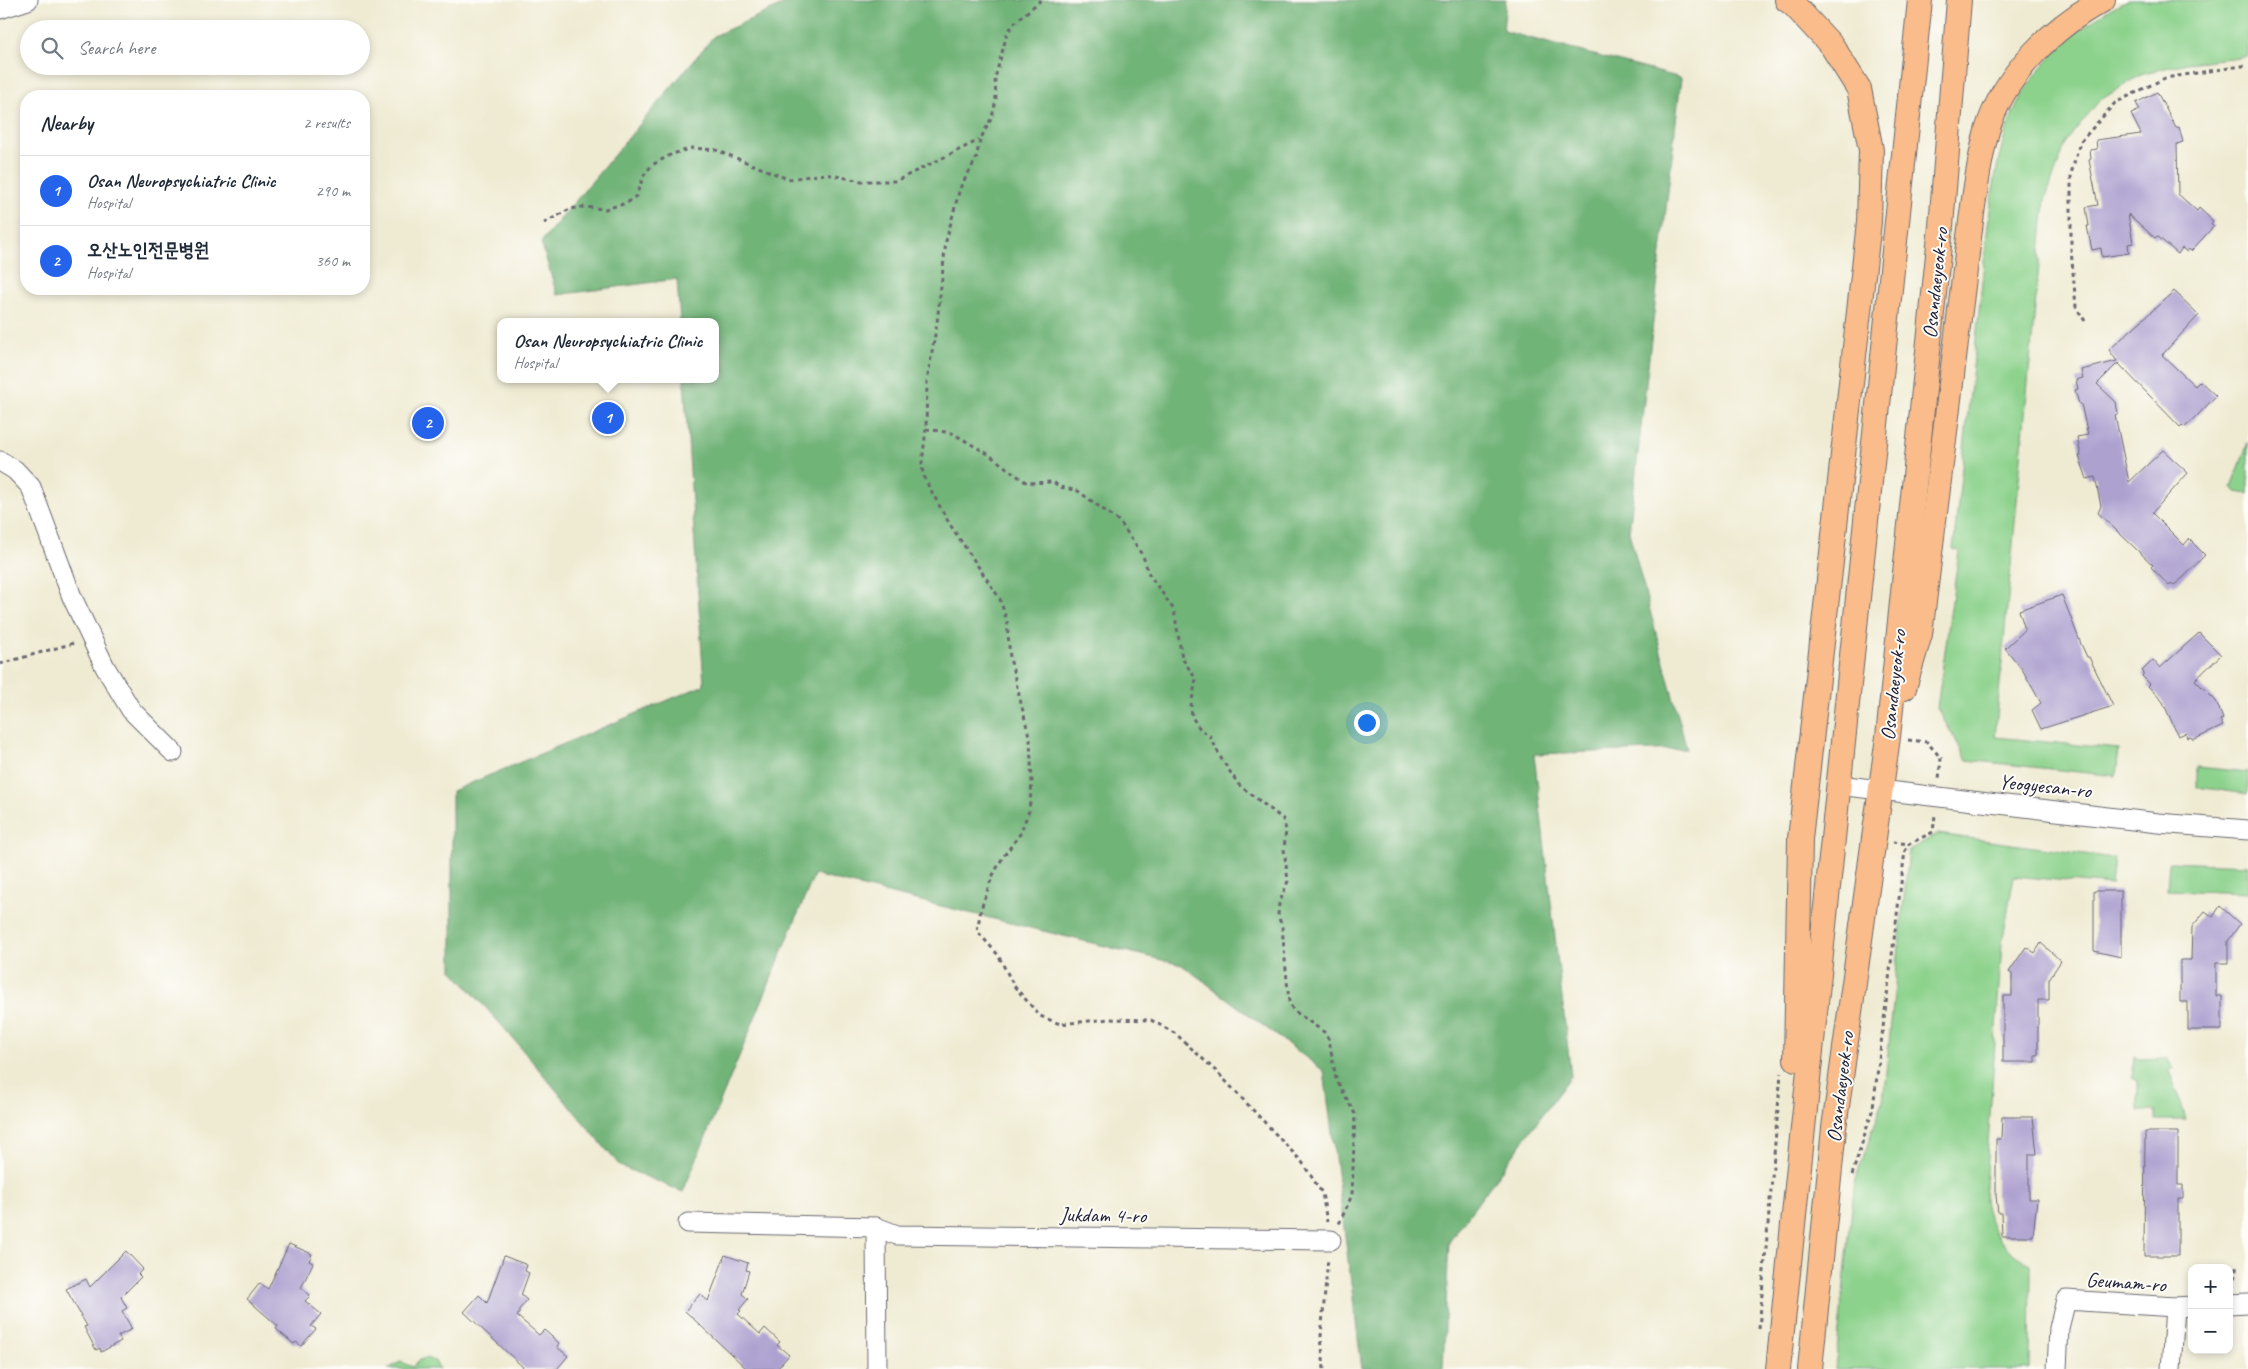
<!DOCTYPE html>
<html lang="en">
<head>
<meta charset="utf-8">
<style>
  :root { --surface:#fff; --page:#f2f2f3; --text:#1f2937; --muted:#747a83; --line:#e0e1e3; --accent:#2563eb }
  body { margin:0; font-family:Caveat,"Poor Story",sans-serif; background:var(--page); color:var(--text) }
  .controls { position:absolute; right:15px; bottom:15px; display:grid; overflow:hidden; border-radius:10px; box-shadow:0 2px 8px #0003 }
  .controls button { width:45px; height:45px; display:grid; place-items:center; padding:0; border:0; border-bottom:1px solid var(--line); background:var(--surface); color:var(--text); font:25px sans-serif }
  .you { position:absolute; left:1366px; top:722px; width:18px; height:18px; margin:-12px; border:4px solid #fff; border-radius:50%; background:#1a73e8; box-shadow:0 0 0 8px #1a73e833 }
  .badge { display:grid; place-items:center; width:32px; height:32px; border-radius:50%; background:var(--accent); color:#fff; font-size:16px; font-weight:700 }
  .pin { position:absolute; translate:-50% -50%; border:2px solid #fff; box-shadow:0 1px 5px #0006 }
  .popup { position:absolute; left:497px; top:318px; width:222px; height:65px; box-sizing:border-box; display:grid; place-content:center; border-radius:10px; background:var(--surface); filter:drop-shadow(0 1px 4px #0005); font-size:16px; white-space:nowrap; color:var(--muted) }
  .popup b { font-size:19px; color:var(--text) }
  .popup::after { content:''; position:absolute; left:50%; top:100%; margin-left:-10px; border:10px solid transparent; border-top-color:var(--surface) }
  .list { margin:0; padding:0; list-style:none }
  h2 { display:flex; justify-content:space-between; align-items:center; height:65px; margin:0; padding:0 20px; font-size:21px }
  h2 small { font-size:16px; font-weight:400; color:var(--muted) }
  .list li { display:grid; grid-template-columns:32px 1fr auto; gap:15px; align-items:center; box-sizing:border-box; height:70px; padding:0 20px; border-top:1px solid var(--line) }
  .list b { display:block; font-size:19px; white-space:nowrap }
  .list p { margin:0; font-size:16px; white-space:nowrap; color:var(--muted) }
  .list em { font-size:16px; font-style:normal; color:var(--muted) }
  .icon { flex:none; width:28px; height:28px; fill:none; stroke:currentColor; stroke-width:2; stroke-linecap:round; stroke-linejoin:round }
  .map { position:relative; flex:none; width:2248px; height:1369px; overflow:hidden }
  .search { position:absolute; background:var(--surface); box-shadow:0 2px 8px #0003; left:20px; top:20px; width:350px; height:55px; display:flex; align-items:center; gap:12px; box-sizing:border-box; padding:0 18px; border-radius:28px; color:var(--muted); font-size:19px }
  .panel { position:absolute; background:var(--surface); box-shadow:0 2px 8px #0003; left:20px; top:90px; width:350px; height:205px; border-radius:20px }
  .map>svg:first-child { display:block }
  .green { fill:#8cd28c; stroke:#577a64 }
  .forest { fill:#71b478; stroke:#4a6b5a }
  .building { fill:#ada1d0 }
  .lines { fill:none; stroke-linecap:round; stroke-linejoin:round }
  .minor-casing { stroke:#6a6870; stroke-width:21 }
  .major-casing { stroke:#6a6870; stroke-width:26 }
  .path { stroke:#6a6870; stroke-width:3; stroke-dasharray:4 4; stroke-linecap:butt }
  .minor { stroke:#fff; stroke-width:19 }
  .major { stroke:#f9bc8a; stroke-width:24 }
  .labels { text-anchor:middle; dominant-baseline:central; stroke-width:4; stroke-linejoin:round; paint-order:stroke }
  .street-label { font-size:21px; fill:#22223b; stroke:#fdfcf7 }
</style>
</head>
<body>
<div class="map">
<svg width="2248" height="1369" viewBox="0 0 2248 1369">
  <rect width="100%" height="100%" fill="#fdfcf7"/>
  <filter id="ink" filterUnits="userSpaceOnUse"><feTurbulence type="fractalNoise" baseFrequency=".02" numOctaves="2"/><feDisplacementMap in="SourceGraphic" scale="10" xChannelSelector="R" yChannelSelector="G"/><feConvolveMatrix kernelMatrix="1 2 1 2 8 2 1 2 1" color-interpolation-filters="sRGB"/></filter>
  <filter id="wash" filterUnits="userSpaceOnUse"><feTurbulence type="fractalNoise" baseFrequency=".0096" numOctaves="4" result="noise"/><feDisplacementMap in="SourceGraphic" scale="20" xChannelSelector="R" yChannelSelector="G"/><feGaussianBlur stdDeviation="1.12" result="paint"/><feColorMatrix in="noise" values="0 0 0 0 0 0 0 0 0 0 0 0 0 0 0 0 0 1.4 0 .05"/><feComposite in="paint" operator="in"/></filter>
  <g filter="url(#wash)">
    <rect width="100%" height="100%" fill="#efebd3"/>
    <g class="green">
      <path d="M2127,0H2248V56L2187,63L2144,73L2099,101L2067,140L2045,200L1995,737L2119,749L2116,776L1967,760L1937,708L1959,551L1953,550C1962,467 1971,385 1980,302C1986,245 1992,152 2018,102C2040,61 2086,19 2127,0Z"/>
      <polygon points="2248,442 2248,494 2236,492 2232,487"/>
      <polygon points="2197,767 2248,772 2248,794 2197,787"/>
      <path d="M1938,834L2114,858L2111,885L2014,876L2002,943L1984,1201C1990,1231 2003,1251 2031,1264L2030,1369H1835L1855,1180L1883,1101L1909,850Z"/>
      <polygon points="2169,862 2248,865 2248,893 2167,890"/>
      <polygon points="2134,1057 2137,1059 2167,1058 2174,1070 2171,1069 2169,1072 2179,1096 2186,1120 2156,1120 2156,1111 2138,1111 2138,1081 2132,1078"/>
      <polygon points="425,1358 435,1361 439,1369 388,1369 400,1362 413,1367 418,1361"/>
    </g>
    <polygon class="forest" points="793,0 1506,0 1503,31 1681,78 1629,532 1687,749 1534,754 1571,1076 1449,1242 1443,1369 1362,1369 1324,1071 1182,965 814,875 683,1192 620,1166 504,1028 452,970 452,791 704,685 684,379 716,379 716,322 680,322 677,279 557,295 541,242 714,36"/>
    <g id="blocks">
      <g class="building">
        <polygon points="2157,92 2176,128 2179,127 2183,142 2177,144 2178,194 2197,211 2199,208 2213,221 2211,224 2214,226 2191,251 2189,249 2187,252 2182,248 2178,254 2157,236 2155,238 2128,214 2133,243 2128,244 2129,253 2102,257 2101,248 2092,250 2087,226 2089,226 2086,207 2098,205 2089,160 2091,159 2090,150 2097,149 2096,140 2141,134 2131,114 2140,110 2136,103"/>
        <polygon points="2174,291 2199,315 2162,355 2195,386 2200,381 2216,396 2194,419 2185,427 2182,425 2180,427 2118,363 2097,384 2116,402 2118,414 2115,415 2129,482 2163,450 2188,473 2152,513 2184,545 2189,539 2205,555 2183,578 2174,585 2171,583 2169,586 2151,567 2153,565 2098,513 2101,506 2095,477 2087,479 2079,456 2081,456 2077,437 2088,435 2081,404 2079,404 2075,390 2078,389 2076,380 2083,378 2081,370 2117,361 2109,350"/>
        <polygon points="2062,595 2081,644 2087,657 2089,657 2113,706 2041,729 2032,710 2041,703 2022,669 2005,648 2025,630 2019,610"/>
        <polygon points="2199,633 2221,655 2195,680 2216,701 2223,719 2220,720 2223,726 2193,740 2191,737 2188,738 2186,733 2178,736 2163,702 2148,686 2150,684 2142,676 2144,673 2142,671 2153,660 2160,668"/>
        <polygon points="2094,891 2121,891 2121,957 2094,951"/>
        <polygon points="2220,906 2240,924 2228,941 2228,963 2216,963 2216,996 2222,996 2222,1030 2188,1030 2188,1002 2180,1002 2180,960 2191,960 2192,927 2205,911 2213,917"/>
        <polygon points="2041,943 2061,961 2049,979 2049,1000 2038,1000 2038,1055 2035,1055 2035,1062 2003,1062 2003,996 2012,996 2012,974 2009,972 2026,947 2035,953"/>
        <polygon points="2002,1117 2033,1117 2037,1154 2029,1154 2029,1199 2037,1199 2033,1236 2002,1236 2001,1213 1998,1213 1996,1196 1996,1139 2001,1139"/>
        <polygon points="2145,1132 2178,1132 2178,1185 2183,1185 2183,1199 2178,1199 2178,1256 2144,1256"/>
        <polygon points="289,1244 312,1254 309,1261 313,1263 301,1288 310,1296 305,1301 321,1314 311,1326 316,1329 301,1346 296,1342 294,1344 276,1329 278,1326 247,1299 260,1283 268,1289"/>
        <polygon points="126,1251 143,1269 138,1274 141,1277 121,1297 127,1308 122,1311 132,1329 118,1336 121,1341 101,1352 100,1348 96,1350 84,1327 87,1326 66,1289 86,1279 90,1287"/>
        <polygon points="725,1255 748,1263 746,1270 749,1271 742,1294 748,1299 739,1310 741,1311 738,1314 760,1334 765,1328 780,1342 777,1345 789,1355 777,1369 747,1369 685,1311 700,1294 708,1301"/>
        <polygon points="504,1256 527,1265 525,1271 529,1273 521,1295 527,1300 518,1311 520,1312 517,1316 539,1335 544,1330 559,1343 557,1347 568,1356 557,1369 525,1369 464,1312 479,1295 487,1303"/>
      </g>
    </g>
  </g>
  <g filter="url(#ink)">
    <use href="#blocks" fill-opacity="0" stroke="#6a6870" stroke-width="1"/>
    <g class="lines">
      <g class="minor-casing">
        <g id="minor">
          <polyline points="0,9 28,0"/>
          <polyline points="0,461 15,470 31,487 72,597 105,667 131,710 173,752"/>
          <polyline points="1838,785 2158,823 2248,830"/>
          <polyline points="688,1223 876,1227 897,1235 1331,1240"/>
          <polyline points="876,1227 877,1369"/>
          <polyline points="2229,1304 2248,1303"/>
          <polyline points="2057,1369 2059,1328 2066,1300 2175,1307 2192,1306"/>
          <polyline points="2171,1369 2175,1307"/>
        </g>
      </g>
      <g class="major-casing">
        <g id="major">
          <polyline points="1787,0 1793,4 1832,46 1859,89 1871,150 1869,222 1800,839 1796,1059"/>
          <path d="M1904,688L1920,634L1971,221C1975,190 1979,160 1987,131C2003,75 2054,26 2103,0"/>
          <polyline points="1778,1369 1920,0"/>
          <polyline points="1810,1369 1834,1128 1888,737 1941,226 1959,0"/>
        </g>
      </g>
      <g class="path">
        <polyline points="1041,0 1013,24 1007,34 995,78 996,101 992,117 980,140 976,159 960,188 946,241 937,323 927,381 926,429 922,463 923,476 949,523 1000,599 1007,621 1010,658 1030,740 1032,783 1029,811 1020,834 1003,857 992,877 981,909 977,931 998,955 1014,986 1040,1016 1060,1024 1109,1019 1151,1020 1176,1034 1219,1074 1302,1162 1322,1193 1327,1222"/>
        <polyline points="544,223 570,209 583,207 605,209 627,203 636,196 644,175 652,165 672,154 693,148 716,150 788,179 826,174 861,181 896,181 979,140"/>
        <polyline points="2085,321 2076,307 2071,249 2071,174 2080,142 2115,103 2165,78 2248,65"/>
        <polyline points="926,429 952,433 988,454 1027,483 1053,482 1060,487 1078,491 1120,522 1143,556 1149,574 1174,610 1182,658 1196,679 1191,706 1192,717 1200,729 1210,736 1222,760 1239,785 1283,819 1286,830 1284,849 1288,881 1279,904 1278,915 1282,927 1289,1002 1293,1010 1324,1032 1329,1040 1336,1079 1355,1114 1352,1195 1339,1224"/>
        <polyline points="0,664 74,643"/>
        <polyline points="1908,740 1927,742 1941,758 1939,779"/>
        <polyline points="1893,842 1909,844"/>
        <polyline points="1852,1175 1873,1108 1905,851 1909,844 1933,832 1935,815"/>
        <polyline points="2233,1286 2237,1263"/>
        <polyline points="1759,1329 1781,1073"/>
        <polyline points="1324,1369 1321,1336 1328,1258"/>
      </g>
      <use href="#minor" class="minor"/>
      <use href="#major" class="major"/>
    </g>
  </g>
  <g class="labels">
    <g class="street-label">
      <text transform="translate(1935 283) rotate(-84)">Osandaeyeok-ro</text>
      <text transform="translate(1893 685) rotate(-84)">Osandaeyeok-ro</text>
      <text transform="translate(2045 786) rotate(6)">Yeogyesan-ro</text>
      <text transform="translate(1840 1087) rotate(-83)">Osandaeyeok-ro</text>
      <text transform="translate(1103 1215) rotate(1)">Jukdam 4-ro</text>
      <text transform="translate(2126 1282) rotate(4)">Geumam-ro</text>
    </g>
  </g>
</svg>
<div class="controls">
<button>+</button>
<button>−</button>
</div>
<div class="you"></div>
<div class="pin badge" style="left:608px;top:418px">1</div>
<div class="popup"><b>Osan Neuropsychiatric Clinic</b>Hospital</div>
<div class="pin badge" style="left:428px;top:423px">2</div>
<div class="search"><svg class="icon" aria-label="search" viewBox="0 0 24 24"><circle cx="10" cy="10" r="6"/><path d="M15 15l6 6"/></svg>Search here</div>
<section class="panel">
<h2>Nearby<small>2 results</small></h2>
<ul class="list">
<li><span class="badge">1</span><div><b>Osan Neuropsychiatric Clinic</b><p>Hospital</p></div><em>290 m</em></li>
<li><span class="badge">2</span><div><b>오산노인전문병원</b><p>Hospital</p></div><em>360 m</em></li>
</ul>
</section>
</div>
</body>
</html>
